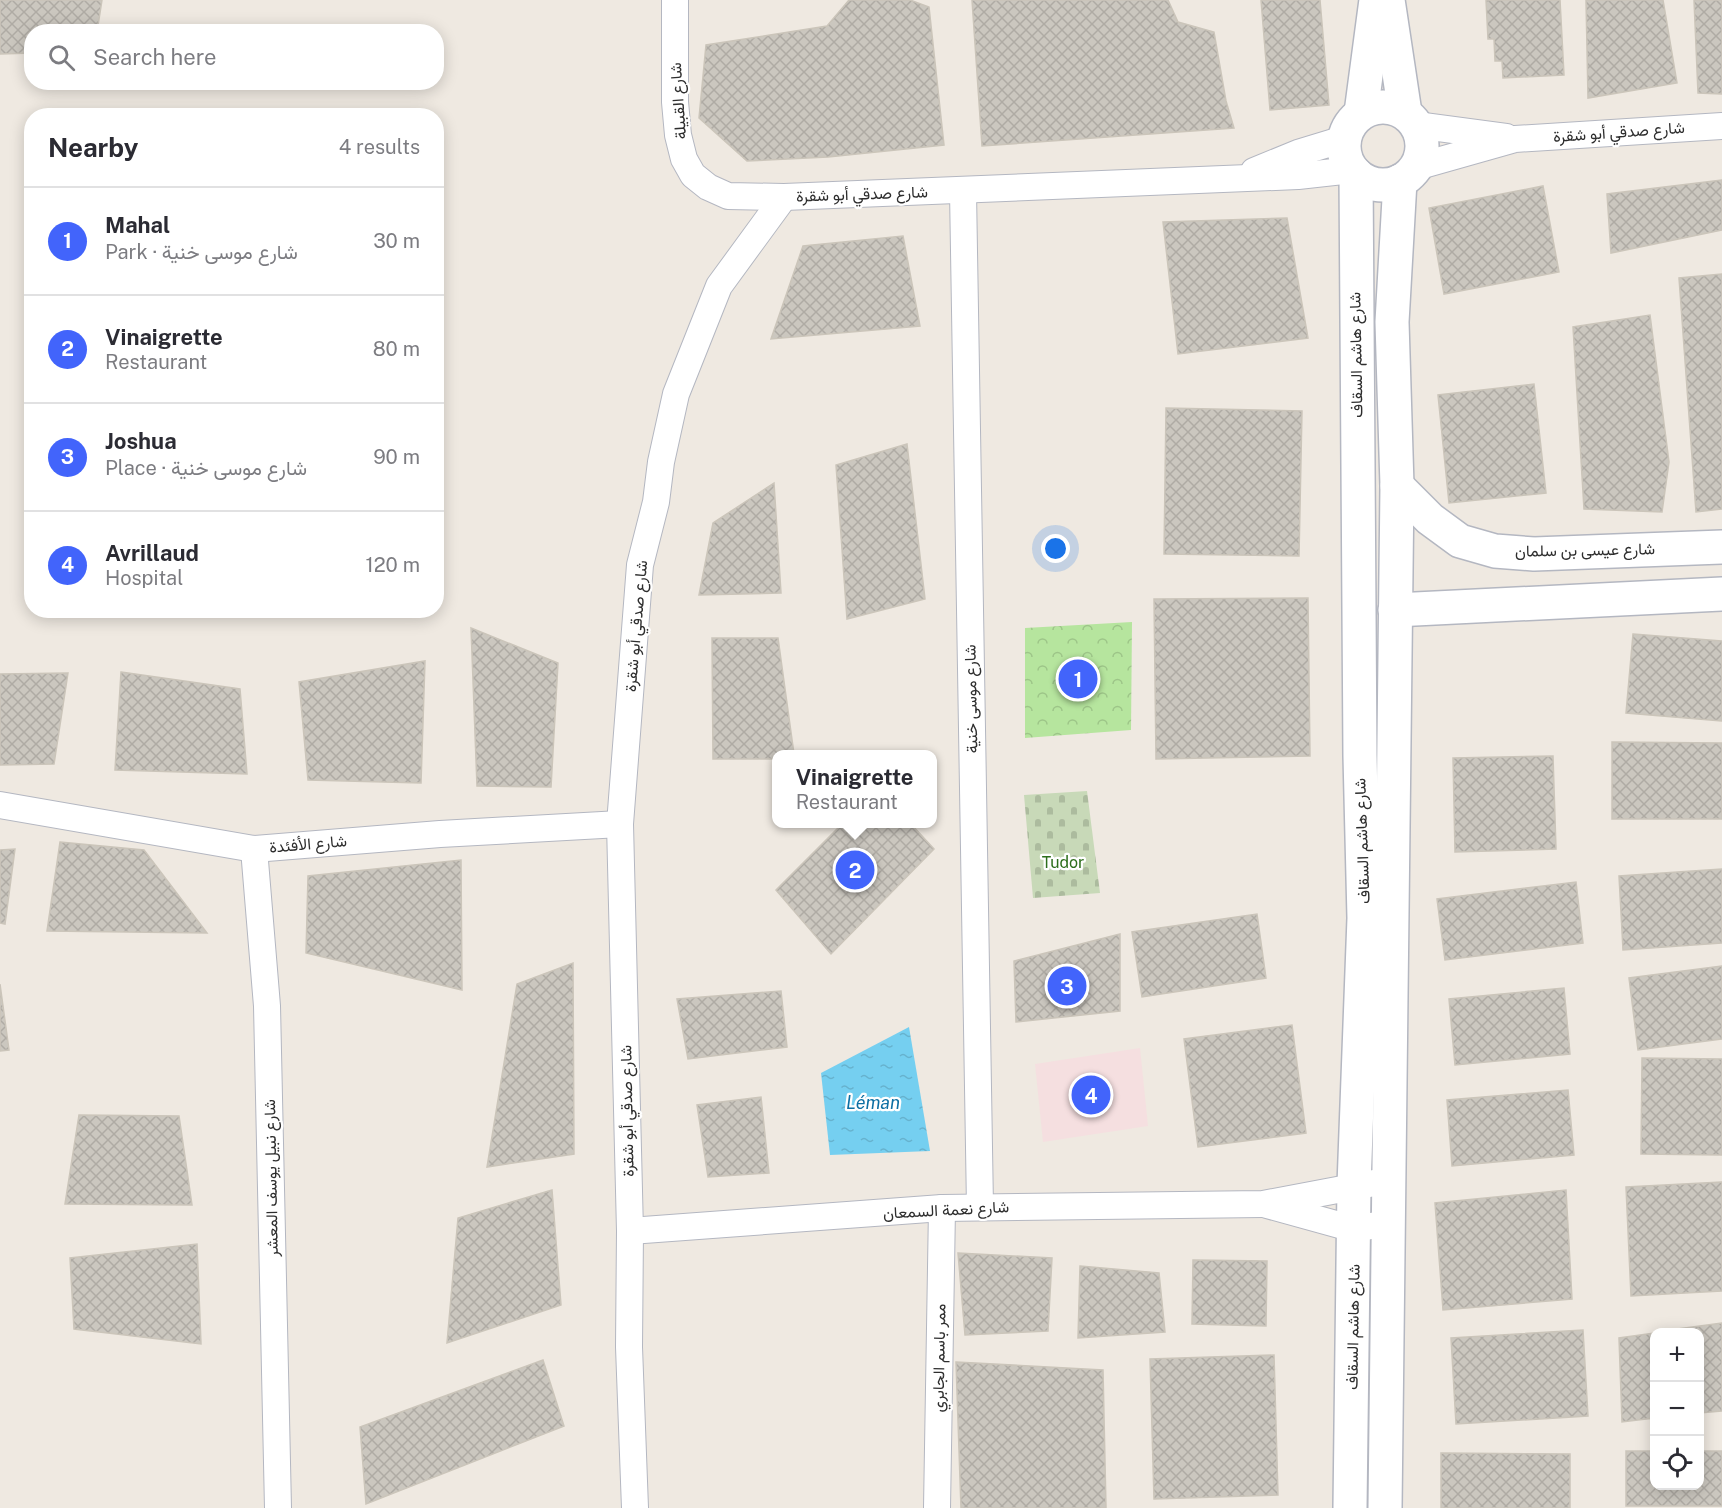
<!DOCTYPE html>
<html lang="en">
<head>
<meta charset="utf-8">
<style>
  :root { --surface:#fff; --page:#f2f2f3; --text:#2b2b33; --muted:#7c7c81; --line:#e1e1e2; --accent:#4264fb }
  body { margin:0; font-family:"Public Sans",Vazirmatn,sans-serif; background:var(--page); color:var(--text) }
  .controls { position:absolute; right:18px; bottom:18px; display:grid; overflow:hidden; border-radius:12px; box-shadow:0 3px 15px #0003 }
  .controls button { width:54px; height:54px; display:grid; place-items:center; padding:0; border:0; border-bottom:2px solid var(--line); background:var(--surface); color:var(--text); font:30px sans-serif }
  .you { position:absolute; left:1056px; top:549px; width:21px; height:21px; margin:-15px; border:4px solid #fff; border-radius:50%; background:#1a73e8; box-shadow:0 0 0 9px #1a73e833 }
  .badge { display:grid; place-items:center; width:39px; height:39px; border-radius:50%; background:var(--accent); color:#fff; font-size:20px; font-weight:700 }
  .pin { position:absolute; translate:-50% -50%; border:3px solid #fff; box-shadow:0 2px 6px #0006 }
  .popup { position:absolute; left:772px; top:750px; width:165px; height:78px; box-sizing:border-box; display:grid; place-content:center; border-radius:12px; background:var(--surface); filter:drop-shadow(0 2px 4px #0005); font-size:20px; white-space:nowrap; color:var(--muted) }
  .popup b { font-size:22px; color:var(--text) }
  .popup::after { content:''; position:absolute; left:50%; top:100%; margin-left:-12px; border:12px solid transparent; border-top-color:var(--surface) }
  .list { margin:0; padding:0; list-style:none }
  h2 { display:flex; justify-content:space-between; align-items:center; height:78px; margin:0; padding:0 24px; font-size:26px }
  h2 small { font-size:20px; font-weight:400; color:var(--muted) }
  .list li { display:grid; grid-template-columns:39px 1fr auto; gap:18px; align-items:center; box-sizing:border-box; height:108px; padding:0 24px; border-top:2px solid var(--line) }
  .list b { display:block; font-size:22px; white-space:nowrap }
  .list p { margin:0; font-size:20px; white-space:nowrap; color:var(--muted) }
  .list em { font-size:20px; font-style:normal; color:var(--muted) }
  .icon { flex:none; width:33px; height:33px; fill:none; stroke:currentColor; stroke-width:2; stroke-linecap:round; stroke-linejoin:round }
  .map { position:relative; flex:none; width:1722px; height:1508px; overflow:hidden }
  .search { position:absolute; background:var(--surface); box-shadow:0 3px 15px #0003; left:24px; top:24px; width:420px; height:66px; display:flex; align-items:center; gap:15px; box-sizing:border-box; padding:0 21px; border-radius:24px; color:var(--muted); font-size:22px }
  .panel { position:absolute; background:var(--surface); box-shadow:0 3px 15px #0003; left:24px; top:108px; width:420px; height:510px; border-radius:24px }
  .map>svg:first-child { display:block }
  .medical { fill:#f5dfe0 }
  .forest { fill:url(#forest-crowns) }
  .cemetery { fill:url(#cemetery-stones) }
  .water { fill:url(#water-ripples) }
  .building { fill:url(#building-cross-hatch); stroke:#cbc5ba; stroke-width:1.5 }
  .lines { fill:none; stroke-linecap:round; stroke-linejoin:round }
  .street-casing { stroke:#b4b7c1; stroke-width:28 }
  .secondary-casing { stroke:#b4b7c1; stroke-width:36 }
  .street { stroke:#fff; stroke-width:26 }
  .secondary { stroke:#fff; stroke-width:33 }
  .labels { text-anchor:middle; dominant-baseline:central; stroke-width:4.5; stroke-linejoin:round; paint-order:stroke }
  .street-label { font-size:16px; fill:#2e2e2e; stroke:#fff }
  .park-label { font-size:16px; fill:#2c6e1b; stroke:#fff }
  .water-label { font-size:18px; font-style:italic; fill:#0d6fa3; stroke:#fff }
</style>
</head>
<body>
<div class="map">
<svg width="1722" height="1508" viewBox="0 0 1722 1508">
  <defs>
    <pattern id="forest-crowns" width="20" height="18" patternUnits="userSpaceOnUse" patternTransform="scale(1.5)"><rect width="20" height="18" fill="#b6e59e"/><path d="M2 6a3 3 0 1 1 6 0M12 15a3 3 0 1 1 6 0" fill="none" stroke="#9dc588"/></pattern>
    <pattern id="cemetery-stones" width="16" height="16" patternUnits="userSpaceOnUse" patternTransform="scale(1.5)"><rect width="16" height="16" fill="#c8d9b8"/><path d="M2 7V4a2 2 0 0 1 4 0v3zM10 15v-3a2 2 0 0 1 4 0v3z" fill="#acbb9e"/></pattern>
    <pattern id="water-ripples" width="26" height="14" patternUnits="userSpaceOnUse" patternTransform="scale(1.5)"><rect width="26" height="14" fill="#75cff0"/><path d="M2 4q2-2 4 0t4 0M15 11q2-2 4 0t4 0" fill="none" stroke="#66b2ce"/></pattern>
    <pattern id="building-cross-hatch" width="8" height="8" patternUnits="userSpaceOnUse" patternTransform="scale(1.5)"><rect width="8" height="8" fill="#cbc7bf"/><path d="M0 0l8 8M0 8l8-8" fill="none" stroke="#afaba4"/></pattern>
  </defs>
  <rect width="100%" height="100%" fill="#efe9e1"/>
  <polygon class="medical" points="1140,1048 1148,1126 1043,1142 1035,1064"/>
  <polygon class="forest" points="1132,622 1131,730 1025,738 1025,628"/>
  <polygon class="cemetery" points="1087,791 1100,893 1033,898 1024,795"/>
  <polygon class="water" points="909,1027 930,1151 830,1155 821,1073"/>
  <g class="building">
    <polygon points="0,0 102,0 97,32 32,32 32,53 0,54"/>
    <polygon points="849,0 910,0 929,7 944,145 828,157 747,161 699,118 706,45 827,26"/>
    <polygon points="972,0 1168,0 1178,22 1214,32 1226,101 1234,128 982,146"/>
    <polygon points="1261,0 1320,0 1329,105 1270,110"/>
    <polygon points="1486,0 1560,0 1564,75 1503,78 1502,61 1495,61 1494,39 1488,39"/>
    <polygon points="1586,0 1663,0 1677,83 1588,98"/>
    <polygon points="1694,0 1722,0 1722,94 1698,93"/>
    <polygon points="1722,180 1722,230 1611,253 1607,194"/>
    <polygon points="1543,186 1559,272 1444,294 1429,208"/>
    <polygon points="1287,218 1308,338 1178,354 1163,222"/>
    <polygon points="903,236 920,326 771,339 803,246"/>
    <polygon points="1722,274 1722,509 1696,512 1679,278"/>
    <polygon points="1650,315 1669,462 1662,512 1584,509 1573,327"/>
    <polygon points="1534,384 1546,493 1449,503 1438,395"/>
    <polygon points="1166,408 1302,411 1299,556 1164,554"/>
    <polygon points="907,444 925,599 847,619 836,465"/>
    <polygon points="774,483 781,593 699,595 713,523"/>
    <polygon points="1308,598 1310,756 1156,759 1154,599"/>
    <polygon points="471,628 558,663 551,787 477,786"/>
    <polygon points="1633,634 1722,641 1722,721 1626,713"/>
    <polygon points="712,638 778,638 794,754 777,754 777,759 713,759"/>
    <polygon points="425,661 421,783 308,780 299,682"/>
    <polygon points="121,672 240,689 247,774 115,770"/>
    <polygon points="68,673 54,764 0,765 0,674"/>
    <polygon points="1612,742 1722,743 1722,819 1612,819"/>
    <polygon points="1553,756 1556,849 1455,852 1453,758"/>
    <polygon points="842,824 911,824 934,849 831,954 776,890"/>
    <polygon points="60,842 144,850 207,933 47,931"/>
    <polygon points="15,849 5,924 0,923 0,850"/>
    <polygon points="461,860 462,990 306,953 308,876"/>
    <polygon points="1722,869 1722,943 1623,950 1619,876"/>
    <polygon points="1576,882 1583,943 1445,960 1437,899"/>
    <polygon points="1257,914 1266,978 1142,997 1132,932"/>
    <polygon points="1120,934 1120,1011 1016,1022 1014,961"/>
    <polygon points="573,963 574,1154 487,1167 517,984"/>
    <polygon points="1722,966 1722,1039 1638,1050 1629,978"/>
    <polygon points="0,984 9,1050 0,1051"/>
    <polygon points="1564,988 1570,1054 1455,1065 1449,999"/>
    <polygon points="781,991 787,1047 688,1059 677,999"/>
    <polygon points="1292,1025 1306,1133 1198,1147 1184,1039"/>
    <polygon points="1642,1058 1722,1059 1722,1155 1641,1154"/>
    <polygon points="1568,1090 1574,1155 1452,1166 1447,1100"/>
    <polygon points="761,1097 769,1173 708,1177 697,1105"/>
    <polygon points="79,1115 179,1116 192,1205 65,1204"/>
    <polygon points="1722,1182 1722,1291 1631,1296 1626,1187"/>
    <polygon points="552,1190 561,1305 447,1343 458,1218"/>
    <polygon points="1566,1190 1572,1299 1443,1310 1435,1203"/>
    <polygon points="197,1244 201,1344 74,1329 70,1258"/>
    <polygon points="958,1253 1052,1258 1048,1331 965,1335"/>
    <polygon points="1193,1260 1267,1261 1266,1326 1192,1324"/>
    <polygon points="1080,1266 1159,1273 1165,1332 1078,1338"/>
    <polygon points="1722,1323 1722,1411 1700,1413 1700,1332 1655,1332"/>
    <polygon points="1583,1330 1588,1416 1456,1424 1451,1338"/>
    <polygon points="1654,1333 1654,1418 1622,1422 1619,1338"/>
    <polygon points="1274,1355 1278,1495 1154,1499 1150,1359"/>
    <polygon points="543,1360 564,1426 366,1504 360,1427"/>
    <polygon points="956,1362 1103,1370 1106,1508 961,1508"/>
    <polygon points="1626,1451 1654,1451 1654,1486 1700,1486 1700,1451 1722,1451 1722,1506 1626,1506"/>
    <polygon points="1441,1453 1570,1454 1570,1508 1441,1508"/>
  </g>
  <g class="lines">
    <g class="street-casing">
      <g id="street">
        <polyline points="675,0 675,102 678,135 684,159 693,175 708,187 728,196 784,197 1298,176 1352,170"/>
        <polyline points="1416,125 1506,137"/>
        <polyline points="1416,167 1515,139 1722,126"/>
        <polyline points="1254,171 1298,153 1344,139"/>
        <polyline points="963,191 980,1207"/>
        <polyline points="0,805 254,849 440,834 620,824"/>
        <polyline points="254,849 267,1006 278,1508"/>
        <polyline points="1267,1205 1354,1229 1388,1223"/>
        <polyline points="630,1231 942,1208 1263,1204 1390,1180"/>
        <polyline points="635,1508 629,1347 630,1231 620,824 640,565 656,502 661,462 676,394 719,286 784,197"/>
        <polyline points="937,1508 942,1208"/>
      </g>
    </g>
    <g class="secondary-casing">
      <g id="secondary">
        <polyline points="1388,0 1405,113"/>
        <circle cx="1383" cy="146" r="39"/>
        <polyline points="1361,113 1376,0"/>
        <polyline points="1397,486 1430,519 1460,541 1495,551 1534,554 1722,547"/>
        <polyline points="1395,610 1722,594"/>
        <polyline points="1350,1508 1354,1185 1364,918 1360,756 1356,174"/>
        <polyline points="1385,1508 1397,486 1392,322 1400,181"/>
      </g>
    </g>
    <use href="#street" class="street"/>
    <use href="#secondary" class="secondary"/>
  </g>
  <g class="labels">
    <g class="street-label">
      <text transform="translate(678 101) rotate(-94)">شارع القبيلة</text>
      <text transform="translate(1619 132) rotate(-4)">شارع صدقي أبو شقرة</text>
      <text transform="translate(862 194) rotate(-2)">شارع صدقي أبو شقرة</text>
      <text transform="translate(1356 355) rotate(-91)">شارع هاشم السقاف</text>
      <text transform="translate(1585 550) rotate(-1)">شارع عيسى بن سلمان</text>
      <text transform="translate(636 626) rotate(-85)">شارع صدقي أبو شقرة</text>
      <text transform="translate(971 699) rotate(-91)">شارع موسى خنية</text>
      <text transform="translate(1362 841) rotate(-92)">شارع هاشم السقاف</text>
      <text transform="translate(308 844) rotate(-5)">شارع الأفئدة</text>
      <text transform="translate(627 1111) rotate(-91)">شارع صدقي أبو شقرة</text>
      <text transform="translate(271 1178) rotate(-91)">شارع نبيل يوسف المعشر</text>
      <text transform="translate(946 1210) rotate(-3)">شارع نعمة السمعان</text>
      <text transform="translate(1353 1327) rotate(-89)">شارع هاشم السقاف</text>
      <text transform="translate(939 1358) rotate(-89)">ممر باسم الجابري</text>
    </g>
    <g class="park-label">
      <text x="1063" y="862">Tudor</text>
    </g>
    <g class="water-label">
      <text x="873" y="1102">Léman</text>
    </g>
  </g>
</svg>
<div class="controls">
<button>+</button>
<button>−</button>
<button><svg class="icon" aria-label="locate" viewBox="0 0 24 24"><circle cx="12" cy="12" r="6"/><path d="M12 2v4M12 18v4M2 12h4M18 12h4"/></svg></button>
</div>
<div class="you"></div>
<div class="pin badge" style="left:1078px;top:679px">1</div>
<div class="pin badge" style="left:855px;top:870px">2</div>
<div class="popup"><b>Vinaigrette</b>Restaurant</div>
<div class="pin badge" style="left:1067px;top:986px">3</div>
<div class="pin badge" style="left:1091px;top:1095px">4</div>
<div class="search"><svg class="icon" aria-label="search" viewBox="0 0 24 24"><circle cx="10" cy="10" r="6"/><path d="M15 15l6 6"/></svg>Search here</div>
<section class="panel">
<h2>Nearby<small>4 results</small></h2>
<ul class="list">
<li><span class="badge">1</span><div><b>Mahal</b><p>Park · شارع موسى خنية</p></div><em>30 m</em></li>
<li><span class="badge">2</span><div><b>Vinaigrette</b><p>Restaurant</p></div><em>80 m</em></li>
<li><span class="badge">3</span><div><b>Joshua</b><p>Place · شارع موسى خنية</p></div><em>90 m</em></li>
<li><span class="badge">4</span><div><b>Avrillaud</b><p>Hospital</p></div><em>120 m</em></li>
</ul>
</section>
</div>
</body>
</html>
